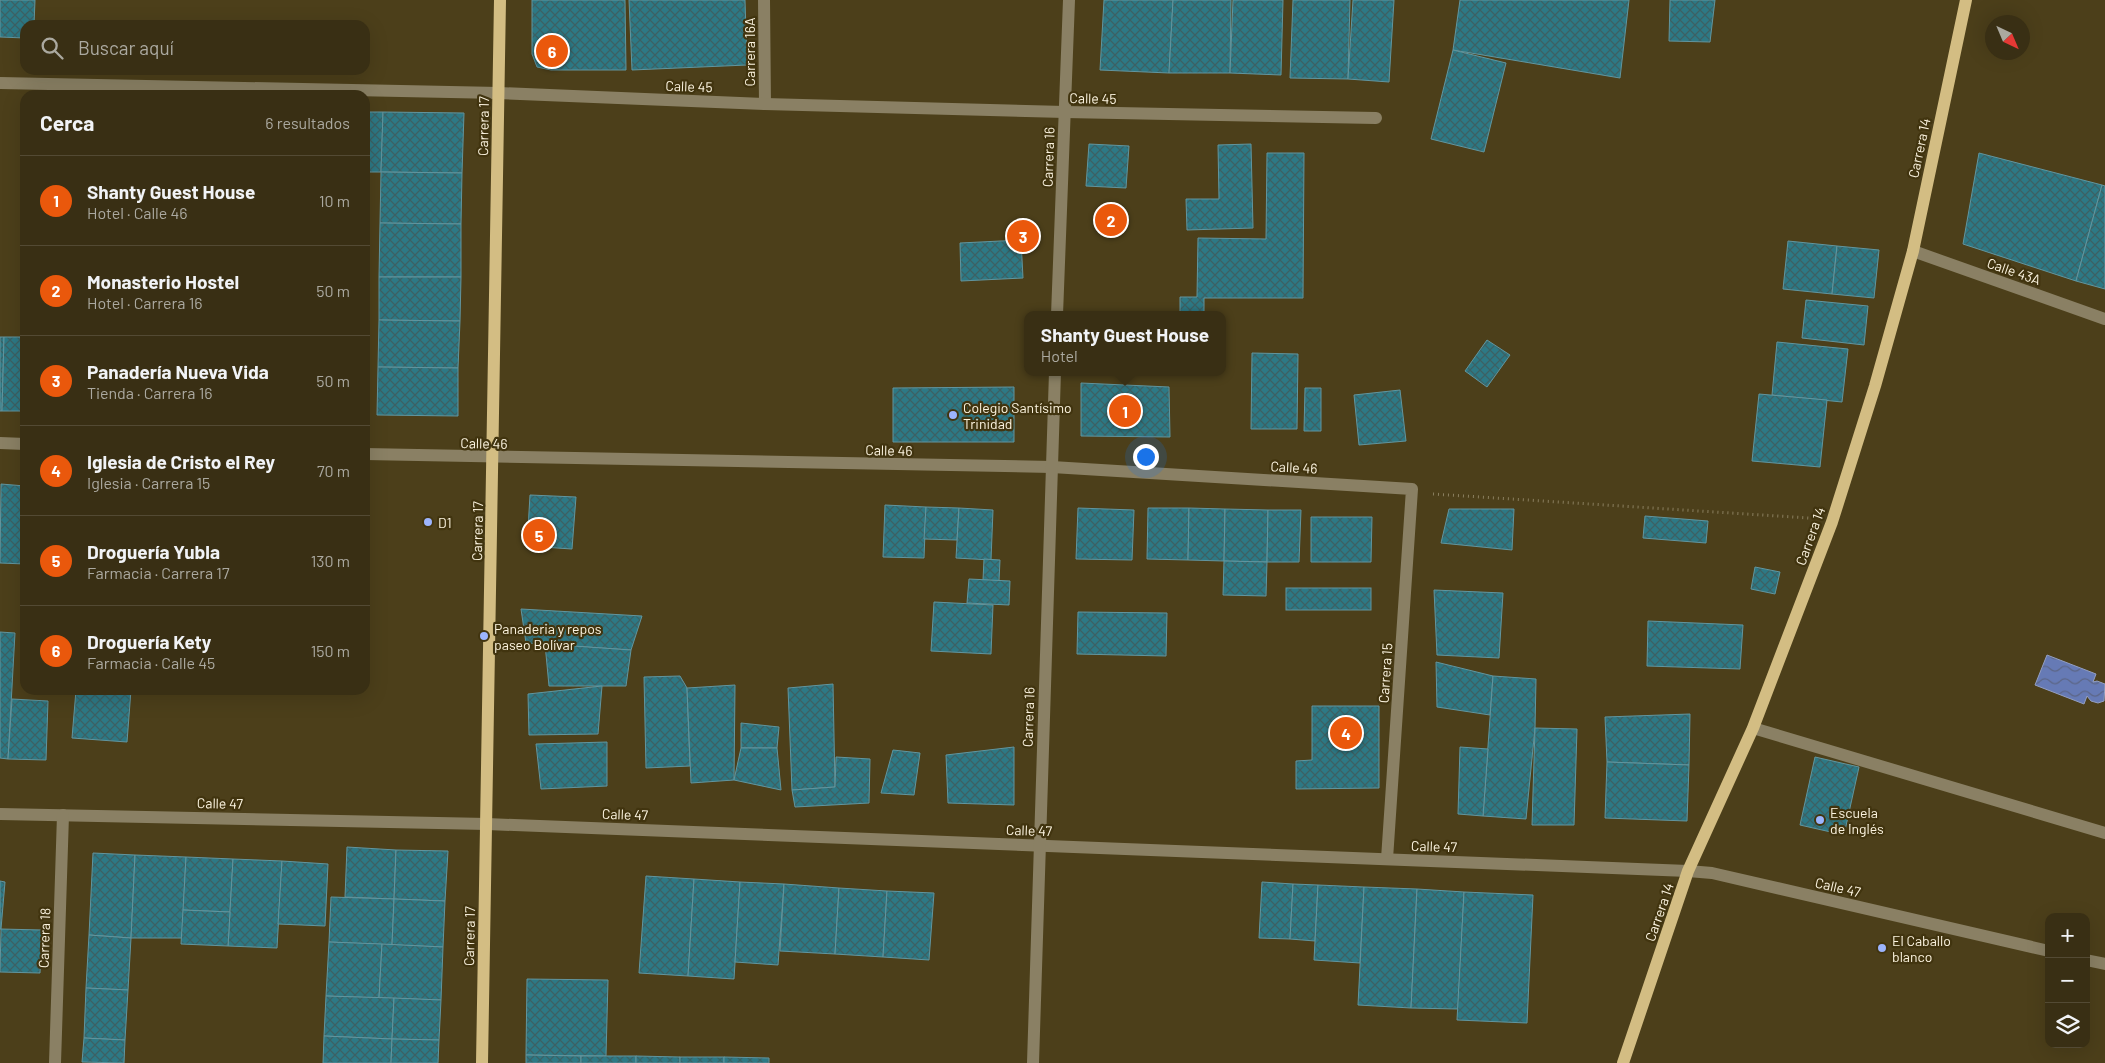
<!DOCTYPE html>
<html lang="es">
<head>
<meta charset="utf-8">
<style>
  :root { --surface:#392f14; --page:#40371d; --text:#f1f3f6; --muted:#aba9a0; --line:#534a34; --accent:#ea580c }
  body { margin:0; font-family:Barlow,sans-serif; background:var(--page); color:var(--text) }
  .controls { position:absolute; right:15px; bottom:15px; display:grid; overflow:hidden; border-radius:10px; box-shadow:0 5px 20px #0002 }
  .controls button { width:45px; height:45px; display:grid; place-items:center; padding:0; border:0; border-bottom:1px solid var(--line); background:var(--surface); color:var(--text); font:25px sans-serif }
  .compass { position:absolute; left:1985px; top:15px; width:45px; height:45px; border-radius:50%; background:var(--surface); box-shadow:0 5px 20px #0002; rotate:136deg }
  .you { position:absolute; left:1145px; top:456px; width:18px; height:18px; margin:-12px; border:4px solid #fff; border-radius:50%; background:#1a73e8; box-shadow:0 0 0 8px #1a73e833 }
  .badge { display:grid; place-items:center; width:32px; height:32px; border-radius:50%; background:var(--accent); color:#fff; font-size:16px; font-weight:700 }
  .pin { position:absolute; translate:-50% -50%; border:2px solid #fff; box-shadow:0 1px 5px #0006 }
  .popup { position:absolute; left:1024px; top:311px; width:202px; height:65px; box-sizing:border-box; display:grid; place-content:center; border-radius:10px; background:var(--surface); filter:drop-shadow(0 1px 4px #0005); font-size:16px; white-space:nowrap; color:var(--muted) }
  .popup b { font-size:19px; color:var(--text) }
  .popup::after { content:''; position:absolute; left:50%; top:100%; margin-left:-10px; border:10px solid transparent; border-top-color:var(--surface) }
  .list { margin:0; padding:0; list-style:none }
  h2 { display:flex; justify-content:space-between; align-items:center; height:65px; margin:0; padding:0 20px; font-size:21px }
  h2 small { font-size:16px; font-weight:400; color:var(--muted) }
  .list li { display:grid; grid-template-columns:32px 1fr auto; gap:15px; align-items:center; box-sizing:border-box; height:90px; padding:0 20px; border-top:1px solid var(--line) }
  .list b { display:block; font-size:19px; white-space:nowrap }
  .list p { margin:0; font-size:16px; white-space:nowrap; color:var(--muted) }
  .list em { font-size:16px; font-style:normal; color:var(--muted) }
  .icon { flex:none; width:28px; height:28px; fill:none; stroke:currentColor; stroke-width:2; stroke-linecap:round; stroke-linejoin:round }
  .map { position:relative; flex:none; width:2105px; height:1063px; overflow:hidden }
  .search { position:absolute; background:var(--surface); box-shadow:0 5px 20px #0002; left:20px; top:20px; width:350px; height:55px; display:flex; align-items:center; gap:12px; box-sizing:border-box; padding:0 18px; border-radius:15px; color:var(--muted); font-size:19px }
  .panel { position:absolute; background:var(--surface); box-shadow:0 5px 20px #0002; left:20px; top:90px; width:350px; height:605px; border-radius:15px }
  .map>svg:first-child { display:block }
  .water { fill:url(#water-waves); stroke:#939fc2 }
  .building { fill:url(#building-cross-hatch); stroke:#62959e }
  .lines { fill:none; stroke-linecap:round; stroke-linejoin:round }
  .path { stroke:#8a7f5f; stroke-width:3; stroke-dasharray:1 4; stroke-linecap:butt }
  .minor { stroke:#8a8064; stroke-width:12 }
  .major { stroke:#d3bd83; stroke-width:12 }
  .poi-dot { fill:#9cb4fd; stroke:#41340f; stroke-width:2 }
  .labels { text-anchor:middle; dominant-baseline:central; stroke-width:4.5; stroke-linejoin:round; paint-order:stroke }
  .street-label { font-size:14px; fill:#fcf4e0; stroke:#41340f }
  .poi-label { font-size:14px; fill:#fcf4e0; stroke:#41340f; text-anchor:start }
</style>
</head>
<body>
<div class="map">
<svg width="2105" height="1063" viewBox="0 0 2105 1063">
  <defs>
    <pattern id="water-waves" width="16" height="10" patternUnits="userSpaceOnUse" patternTransform="scale(1.25)"><rect width="16" height="10" fill="#667ab5"/><path d="M0 5q4-4 8 0t8 0" fill="none" stroke="#5c6687"/></pattern>
    <pattern id="building-cross-hatch" width="8" height="8" patternUnits="userSpaceOnUse" patternTransform="scale(1.25)"><rect width="8" height="8" fill="#2d7985"/><path d="M0 0l8 8M0 8l8-8" fill="none" stroke="#3c6164"/></pattern>
  </defs>
  <rect width="100%" height="100%" fill="#4c3f1a"/>
  <polygon class="water" points="2047,655 2096,674 2093,682 2097,681 2105,684 2104,701 2098,703 2091,701 2087,696 2084,704 2035,685"/>
  <g class="building">
    <polygon points="0,0 35,0 34,25 25,25 25,38 0,37"/>
    <polygon points="532,0 625,0 626,70 551,70 537,67 532,54"/>
    <polygon points="629,0 745,0 747,65 632,70"/>
    <polygon points="1104,0 1173,0 1169,73 1100,70"/>
    <polygon points="1173,0 1231,0 1230,73 1169,73"/>
    <polygon points="1233,0 1283,0 1281,75 1230,73"/>
    <polygon points="1293,0 1350,0 1348,79 1290,78"/>
    <polygon points="1353,0 1394,0 1389,82 1348,79"/>
    <polygon points="1460,0 1629,0 1620,78 1453,50"/>
    <polygon points="1670,0 1715,0 1710,42 1669,41"/>
    <polygon points="1453,50 1506,63 1484,152 1431,139"/>
    <polygon points="365,112 383,112 381,172 365,172"/>
    <polygon points="383,112 464,113 462,173 381,172"/>
    <polygon points="1089,144 1129,146 1126,188 1086,186"/>
    <polygon points="1251,144 1253,228 1187,230 1186,199 1219,199 1218,145"/>
    <polygon points="1267,153 1304,153 1303,298 1204,298 1204,315 1180,315 1180,297 1197,297 1198,238 1266,239"/>
    <polygon points="1979,153 2102,185 2076,281 1963,244"/>
    <polygon points="381,172 462,173 461,224 380,223"/>
    <polygon points="2102,185 2105,186 2105,289 2076,281"/>
    <polygon points="380,223 461,224 461,277 379,277"/>
    <polygon points="1021,240 1023,278 961,281 960,243"/>
    <polygon points="1788,241 1837,246 1832,294 1783,289"/>
    <polygon points="1837,246 1879,250 1874,298 1832,294"/>
    <polygon points="379,277 461,277 460,321 379,320"/>
    <polygon points="1806,300 1868,306 1864,345 1802,338"/>
    <polygon points="379,320 460,321 458,368 378,367"/>
    <polygon points="0,337 4,337 2,411 0,411"/>
    <polygon points="4,337 25,337 25,411 2,411"/>
    <polygon points="1487,340 1510,355 1487,387 1465,371"/>
    <polygon points="1777,342 1848,349 1842,402 1772,395"/>
    <polygon points="1252,353 1298,354 1297,429 1251,429"/>
    <polygon points="378,367 458,368 458,416 377,415"/>
    <polygon points="1081,383 1169,387 1170,437 1081,436"/>
    <polygon points="1014,387 1014,442 893,442 893,388"/>
    <polygon points="1305,388 1321,388 1321,431 1304,431"/>
    <polygon points="1400,390 1406,441 1359,445 1354,395"/>
    <polygon points="1759,394 1827,400 1820,467 1752,461"/>
    <polygon points="1,484 25,486 25,564 0,563"/>
    <polygon points="530,495 576,497 572,549 527,546"/>
    <polygon points="885,505 926,507 924,558 883,557"/>
    <polygon points="926,507 959,508 957,540 924,539"/>
    <polygon points="959,508 993,510 991,560 956,558"/>
    <polygon points="1078,508 1134,510 1132,560 1076,559"/>
    <polygon points="1148,508 1189,508 1188,560 1147,559"/>
    <polygon points="1189,508 1225,509 1224,561 1188,560"/>
    <polygon points="1225,509 1268,510 1267,562 1224,561"/>
    <polygon points="1449,509 1514,509 1512,550 1441,543"/>
    <polygon points="1268,510 1301,510 1299,562 1267,562"/>
    <polygon points="1645,516 1708,521 1706,543 1643,538"/>
    <polygon points="1311,517 1372,517 1371,562 1311,562"/>
    <polygon points="984,559 1000,560 999,581 983,580"/>
    <polygon points="1224,561 1267,562 1266,596 1223,595"/>
    <polygon points="1755,567 1780,572 1775,594 1751,589"/>
    <polygon points="969,579 1010,581 1009,605 967,603"/>
    <rect x="1286" y="588" width="85" height="22"/>
    <polygon points="1434,590 1503,593 1499,658 1437,655"/>
    <polygon points="934,602 993,605 991,654 931,651"/>
    <polygon points="521,609 642,616 631,650 526,643"/>
    <polygon points="1078,612 1167,613 1166,656 1077,654"/>
    <polygon points="1648,621 1743,625 1740,669 1647,666"/>
    <polygon points="0,632 15,633 8,759 0,758"/>
    <polygon points="545,644 631,650 626,686 549,686"/>
    <polygon points="1436,662 1493,676 1490,715 1437,707"/>
    <polygon points="680,676 687,688 690,766 646,768 644,677"/>
    <polygon points="1493,676 1536,679 1535,728 1526,819 1483,816"/>
    <polygon points="833,684 835,787 792,790 788,688"/>
    <polygon points="735,685 734,780 691,783 687,688"/>
    <polygon points="602,686 598,734 529,735 528,694"/>
    <polygon points="76,690 131,690 127,742 72,738"/>
    <polygon points="12,699 48,701 46,760 8,759"/>
    <polygon points="1312,706 1379,706 1379,788 1296,789 1296,761 1312,760"/>
    <polygon points="1690,714 1689,765 1607,762 1605,717"/>
    <polygon points="741,723 779,727 777,748 741,748"/>
    <polygon points="1535,728 1577,729 1574,825 1532,825"/>
    <polygon points="607,742 607,786 541,789 536,744"/>
    <polygon points="1014,747 1014,805 948,803 946,755"/>
    <polygon points="1460,747 1488,749 1483,816 1458,814"/>
    <polygon points="741,748 777,748 781,790 734,780"/>
    <polygon points="893,750 920,753 914,795 881,793"/>
    <polygon points="836,757 870,759 869,803 795,807 792,790 835,787"/>
    <polygon points="1815,757 1859,767 1844,835 1800,825"/>
    <polygon points="1607,762 1689,765 1687,821 1605,818"/>
    <polygon points="347,847 396,850 394,899 345,897"/>
    <polygon points="396,850 448,851 445,901 394,899"/>
    <polygon points="93,853 135,855 131,938 89,935"/>
    <polygon points="135,855 186,857 182,938 131,938"/>
    <polygon points="186,857 233,859 230,912 183,910"/>
    <polygon points="233,859 282,861 277,948 228,946"/>
    <polygon points="282,861 328,864 325,926 278,924"/>
    <polygon points="646,876 694,879 688,976 639,973"/>
    <polygon points="694,879 740,882 734,979 688,976"/>
    <polygon points="0,881 5,882 1,929 0,929"/>
    <polygon points="740,882 784,884 778,965 735,962"/>
    <polygon points="1262,882 1293,884 1290,939 1259,938"/>
    <polygon points="784,884 839,888 835,954 780,951"/>
    <polygon points="1293,884 1318,885 1315,941 1290,939"/>
    <polygon points="1318,885 1364,887 1360,963 1314,960"/>
    <polygon points="1364,887 1417,889 1411,1008 1358,1005"/>
    <polygon points="839,888 887,891 883,957 835,954"/>
    <polygon points="1417,889 1464,892 1458,1009 1411,1008"/>
    <polygon points="887,891 934,893 929,960 883,957"/>
    <polygon points="1464,892 1533,895 1527,1023 1457,1020"/>
    <polygon points="331,897 394,899 392,945 329,942"/>
    <polygon points="394,899 445,901 443,947 392,945"/>
    <polygon points="183,910 230,912 228,946 181,944"/>
    <polygon points="1,929 42,930 40,973 0,972"/>
    <polygon points="89,935 131,938 128,990 86,988"/>
    <polygon points="329,942 382,944 379,998 326,996"/>
    <polygon points="382,944 443,947 441,1000 379,998"/>
    <polygon points="527,979 608,980 606,1056 526,1055"/>
    <polygon points="86,988 128,990 125,1040 84,1038"/>
    <polygon points="326,996 394,998 392,1039 324,1036"/>
    <polygon points="394,998 441,1000 439,1040 392,1039"/>
    <polygon points="324,1036 392,1039 391,1063 323,1063"/>
    <polygon points="84,1038 125,1040 124,1063 82,1062"/>
    <polygon points="392,1039 439,1040 438,1063 391,1063"/>
    <polygon points="526,1055 581,1056 581,1063 526,1063"/>
    <rect x="581" y="1056" width="55" height="7"/>
    <polygon points="636,1056 680,1057 680,1063 636,1063"/>
    <rect x="680" y="1057" width="44" height="6"/>
    <polygon points="724,1057 769,1058 769,1063 724,1063"/>
  </g>
  <g class="lines">
    <polyline class="path" points="1433,494 1809,518"/>
    <g class="minor">
      <polyline points="764,0 765,104"/>
      <polyline points="0,83 499,93 765,104 1065,112 1376,118"/>
      <polyline points="1913,251 2105,319"/>
      <polyline points="1057,315 1069,0"/>
      <polyline points="0,443 25,444"/>
      <polyline points="365,454 1052,467 1412,489 1387,859"/>
      <polyline points="1753,728 2105,833"/>
      <polyline points="0,814 487,824 1688,871 1712,873 2049,951"/>
      <polyline points="2086,960 2105,964"/>
      <polyline points="55,1063 63,815"/>
      <polyline points="1033,1063 1055,372"/>
    </g>
    <g class="major">
      <polyline points="482,1063 500,0"/>
      <polyline points="1623,1063 1688,871 1753,728 1832,522 1875,386 1913,251 1966,0"/>
    </g>
  </g>
  <g class="poi-dot">
    <circle cx="953" cy="415" r="5"/>
    <circle cx="428" cy="522" r="5"/>
    <circle cx="484" cy="636" r="5"/>
    <circle cx="1820" cy="820" r="5"/>
    <circle cx="1882" cy="948" r="5"/>
  </g>
  <g class="labels">
    <g class="street-label">
      <text transform="translate(749 52) rotate(-90)">Carrera 16A</text>
      <text transform="translate(689 86) rotate(2)">Calle 45</text>
      <text transform="translate(1093 98) rotate(1)">Calle 45</text>
      <text transform="translate(483 126) rotate(-89)">Carrera 17</text>
      <text transform="translate(1919 148) rotate(-78)">Carrera 14</text>
      <text transform="translate(1048 157) rotate(-88)">Carrera 16</text>
      <text transform="translate(2014 271) rotate(19)">Calle 43A</text>
      <text transform="translate(484 443) rotate(1)">Calle 46</text>
      <text transform="translate(889 450) rotate(1)">Calle 46</text>
      <text transform="translate(1294 467) rotate(3)">Calle 46</text>
      <text transform="translate(477 531) rotate(-89)">Carrera 17</text>
      <text transform="translate(1810 536) rotate(-70)">Carrera 14</text>
      <text transform="translate(1385 673) rotate(-86)">Carrera 15</text>
      <text transform="translate(1028 717) rotate(-88)">Carrera 16</text>
      <text transform="translate(220 803) rotate(1)">Calle 47</text>
      <text transform="translate(625 814) rotate(2)">Calle 47</text>
      <text transform="translate(1029 830) rotate(2)">Calle 47</text>
      <text transform="translate(1434 846) rotate(2)">Calle 47</text>
      <text transform="translate(1838 887) rotate(13)">Calle 47</text>
      <text transform="translate(1659 912) rotate(-71)">Carrera 14</text>
      <text transform="translate(469 936) rotate(-89)">Carrera 17</text>
      <text transform="translate(44 938) rotate(-88)">Carrera 18</text>
    </g>
    <g class="poi-label">
      <text x="963" y="407">Colegio Santísimo<tspan x="963" dy="16">Trinidad</tspan></text>
      <text x="438" y="522">D1</text>
      <text x="494" y="628">Panaderia y repos<tspan x="494" dy="16">paseo Bolívar</tspan></text>
      <text x="1830" y="812">Escuela<tspan x="1830" dy="16">de Inglés</tspan></text>
      <text x="1892" y="940">El Caballo<tspan x="1892" dy="16">blanco</tspan></text>
    </g>
  </g>
</svg>
<div class="controls">
<button>+</button>
<button>−</button>
<button><svg class="icon" aria-label="layers" viewBox="0 0 24 24"><path d="M12 4l9 5-9 5-9-5zM3 14l9 5 9-5"/></svg></button>
</div>
<svg class="compass" viewBox="-18 -18 36 36"><path d="M0-13l5 13h-10z" fill="#e53935"/><path d="M0 13l5-13h-10z" fill="#aba9a0"/></svg>
<div class="you"></div>
<div class="pin badge" style="left:1125px;top:411px">1</div>
<div class="popup"><b>Shanty Guest House</b>Hotel</div>
<div class="pin badge" style="left:1111px;top:220px">2</div>
<div class="pin badge" style="left:1023px;top:236px">3</div>
<div class="pin badge" style="left:1346px;top:733px">4</div>
<div class="pin badge" style="left:539px;top:535px">5</div>
<div class="pin badge" style="left:552px;top:51px">6</div>
<div class="search"><svg class="icon" aria-label="search" viewBox="0 0 24 24"><circle cx="10" cy="10" r="6"/><path d="M15 15l6 6"/></svg>Buscar aquí</div>
<section class="panel">
<h2>Cerca<small>6 resultados</small></h2>
<ul class="list">
<li><span class="badge">1</span><div><b>Shanty Guest House</b><p>Hotel · Calle 46</p></div><em>10 m</em></li>
<li><span class="badge">2</span><div><b>Monasterio Hostel</b><p>Hotel · Carrera 16</p></div><em>50 m</em></li>
<li><span class="badge">3</span><div><b>Panadería Nueva Vida</b><p>Tienda · Carrera 16</p></div><em>50 m</em></li>
<li><span class="badge">4</span><div><b>Iglesia de Cristo el Rey</b><p>Iglesia · Carrera 15</p></div><em>70 m</em></li>
<li><span class="badge">5</span><div><b>Droguería Yubla</b><p>Farmacia · Carrera 17</p></div><em>130 m</em></li>
<li><span class="badge">6</span><div><b>Droguería Kety</b><p>Farmacia · Calle 45</p></div><em>150 m</em></li>
</ul>
</section>
</div>
</body>
</html>
